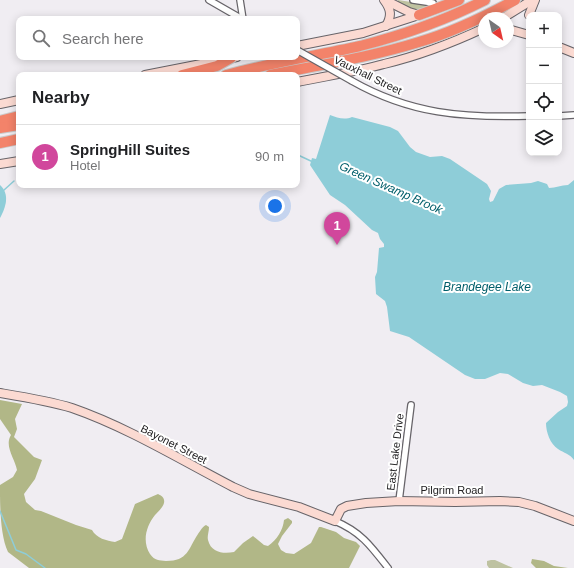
<!DOCTYPE html>
<html lang="en">
<head>
<meta charset="utf-8">
<style>
  :root { --surface:#fff; --page:#f6f6f6; --text:#202124; --muted:#757577; --line:#e0e0e0; --accent:#2e5ac9 }
  body { margin:0; font-family:Arial,sans-serif; background:var(--page); color:var(--text) }
  .controls { position:absolute; right:12px; top:12px; display:grid; overflow:hidden; border-radius:8px; box-shadow:0 2px 10px #0003 }
  .controls button { width:36px; height:36px; display:grid; place-items:center; padding:0; border:0; border-bottom:1px solid var(--line); background:var(--surface); color:var(--text); font:20px sans-serif }
  .compass { position:absolute; left:478px; top:12px; width:36px; height:36px; border-radius:50%; background:var(--surface); box-shadow:0 2px 10px #0003; rotate:146deg }
  .you { position:absolute; left:275px; top:206px; width:14px; height:14px; margin:-10px; border:3px solid #fff; border-radius:50%; background:#1a73e8; box-shadow:0 0 0 6px #1a73e833 }
  .badge { display:grid; place-items:center; width:26px; height:26px; border-radius:50%; background:var(--accent); color:#fff; font-size:13px; font-weight:700 }
  .pin { position:absolute; translate:-50% -33px; filter:drop-shadow(0 1px 2px #0008) }
  .pin::after { content:''; position:absolute; top:21px; width:14px; height:12px; background:inherit; clip-path:polygon(0 0,100% 0,50% 100%) }
  .list { margin:0; padding:0; list-style:none }
  h2 { display:flex; justify-content:space-between; align-items:center; height:52px; margin:0; padding:0 16px; font-size:17px }
  h2 small { font-size:13px; font-weight:400; color:var(--muted) }
  .list li { display:grid; grid-template-columns:26px 1fr auto; gap:12px; align-items:center; box-sizing:border-box; height:64px; padding:0 16px; border-top:1px solid var(--line) }
  .list b { display:block; font-size:15px; white-space:nowrap }
  .list p { margin:0; font-size:13px; white-space:nowrap; color:var(--muted) }
  .list em { font-size:13px; font-style:normal; color:var(--muted) }
  .icon { flex:none; width:22px; height:22px; fill:none; stroke:currentColor; stroke-width:2; stroke-linecap:round; stroke-linejoin:round }
  .map { position:relative; flex:none; width:574px; height:568px; overflow:hidden }
  .search { position:absolute; background:var(--surface); box-shadow:0 2px 10px #0003; left:16px; top:16px; width:284px; height:44px; display:flex; align-items:center; gap:10px; box-sizing:border-box; padding:0 14px; border-radius:8px; color:var(--muted); font-size:15px }
  .panel { position:absolute; background:var(--surface); box-shadow:0 2px 10px #0003; left:16px; top:72px; width:284px; height:116px; border-radius:8px }
  .map>svg:first-child { display:block }
  .green { fill:#bec2a1 }
  .forest { fill:#b1b787 }
  .water { fill:#8ecdd8 }
  .lines { fill:none; stroke-linecap:round; stroke-linejoin:round }
  .stream { stroke:#8ecdd8; stroke-width:1.5 }
  .street-casing { stroke:#676469; stroke-width:8 }
  .secondary-casing { stroke:#676469; stroke-width:10 }
  .highway-casing { stroke:#cacaca; stroke-width:12 }
  .street { stroke:#fff; stroke-width:5.5 }
  .secondary { stroke:#fbdad2; stroke-width:8 }
  .highway { stroke:#f3836a; stroke-width:10 }
  .street-bridge-casing { stroke:#676469; stroke-width:8; stroke-linecap:butt }
  .street-bridge { stroke:#fff; stroke-width:5.5 }
  .labels { text-anchor:middle; dominant-baseline:central; stroke-width:4; stroke-linejoin:round; paint-order:stroke }
  .street-label { font-size:11px; fill:#232224; stroke:#fff }
  .water-label { font-size:12px; font-style:italic; fill:#005e6a; stroke:#fff }
</style>
</head>
<body>
<div class="map">
<svg width="574" height="568" viewBox="0 0 574 568">
  <rect width="100%" height="100%" fill="#f0edf2"/>
  <g class="green">
    <path d="M398,0L424,4H435C420,11 411,11 397,2Z"/>
    <polygon points="491,560 495,560 513,568 489,568 487,565 487,561"/>
  </g>
  <g class="forest">
    <path d="M0,400L22,404L15,419L17,429L14,437L34,457L42,460L35,479L24,494L26,502L35,510L41,511L76,525L92,530C96,538 107,541 115,542L122,539L135,504L158,494C162,496 165,498 164,503C163,507 158,512 155,515C146,526 142,542 150,554C155,561 159,560 166,561C188,561 188,549 198,534C201,530 202,527 206,525L209,527C209,532 207,536 208,540C211,553 224,554 234,552L243,543L253,536L264,545L268,546C277,540 283,530 284,520L288,518L292,521V523L282,536L278,544L281,550L286,553L294,554L311,543L319,527H321L336,532L344,538L356,542L360,546L349,568H29L8,552C0,535 0,505 0,485L13,477L17,470C15,459 4,446 11,435L0,419Z"/>
    <polygon points="532,559 544,561 554,566 568,568 536,568 531,563"/>
  </g>
  <g class="water">
    <path d="M330,115C337,118 345,120 352,117L390,127L398,131L410,147L416,152L430,157L442,156L450,159L487,184L491,191L489,199L490,202L493,201L499,189L506,185L531,183L538,181L547,184L549,188C556,188 561,185 568,185L574,180V460C570,454 564,453 558,449C550,444 546,432 546,423L558,412L567,406L568,402L567,396L560,392L542,385L533,386L523,383L508,374L500,373L485,379H475L465,375L409,337L390,331L387,307L385,301L376,294L375,277L377,272L379,248L384,247V244L380,239L378,233L372,230L345,205L330,195L310,165L312,158L316,159Z"/>
    <path d="M0,185C10,194 6,207 0,218Z"/>
  </g>
  <g class="lines">
    <g class="stream">
      <polyline points="298,155 313,162"/>
      <polyline points="4,190 14,181"/>
      <polyline points="0,511 16,550 26,554 45,568"/>
    </g>
    <g class="street-casing">
      <g id="street">
        <polyline points="209,0 242,19"/>
        <polyline points="240,0 243,19"/>
        <polyline points="413,0 433,3"/>
        <path d="M352,81C410,114 463,118 529,116"/>
        <polyline points="559,116 574,115"/>
        <polyline points="399,501 411,405"/>
        <path d="M335,521C361,532 371,546 388,568"/>
      </g>
    </g>
    <g class="secondary-casing">
      <g id="secondary">
        <path d="M384,0C391,9 392,16 386,26"/>
        <polyline points="385,0 409,12 419,15"/>
        <polyline points="529,15 535,0"/>
        <polyline points="503,18 532,0"/>
        <polyline points="508,29 529,35"/>
        <polyline points="297,46 363,33 419,15"/>
        <polyline points="559,47 574,53"/>
        <polyline points="145,75 237,57"/>
        <path d="M297,82C326,76 355,72 384,64C418,56 452,43 484,28"/>
        <polyline points="0,104 19,100"/>
        <polyline points="0,164 19,161"/>
        <path d="M0,393C24,397 49,401 72,408C127,427 181,460 233,487L249,494L299,507L335,521L341,509L347,506L366,503L399,501L455,502L500,501L519,502L535,506L574,521"/>
      </g>
    </g>
    <g class="highway-casing">
      <g id="highway">
        <polyline points="419,15 459,0"/>
        <polyline points="182,75 217,66 231,58"/>
        <path d="M226,75C270,63 315,56 360,46C403,35 446,20 485,0"/>
        <path d="M270,75C320,65 371,57 419,42C453,32 484,17 515,0"/>
        <polyline points="0,121 19,116"/>
        <polyline points="0,128 19,125"/>
        <polyline points="0,143 19,139"/>
      </g>
    </g>
    <use href="#street" class="street"/>
    <use href="#secondary" class="secondary"/>
    <use href="#highway" class="highway"/>
    <g class="street-bridge-casing">
      <polyline id="street-bridge" points="297,50 352,81"/>
    </g>
    <use href="#street-bridge" class="street-bridge"/>
  </g>
  <g class="labels">
    <g class="street-label">
      <text transform="translate(368 75) rotate(26)">Vauxhall Street</text>
      <text transform="translate(174 444) rotate(27)">Bayonet Street</text>
      <text transform="translate(395 452) rotate(-83)">East Lake Drive</text>
      <text x="452" y="490">Pilgrim Road</text>
    </g>
    <g class="water-label">
      <text transform="translate(391 188) rotate(24)">Green Swamp Brook</text>
      <text x="487" y="287">Brandegee Lake</text>
    </g>
  </g>
</svg>
<div class="controls">
<button>+</button>
<button>−</button>
<button><svg class="icon" aria-label="locate" viewBox="0 0 24 24"><circle cx="12" cy="12" r="6"/><path d="M12 2v4M12 18v4M2 12h4M18 12h4"/></svg></button>
<button><svg class="icon" aria-label="layers" viewBox="0 0 24 24"><path d="M12 4l9 5-9 5-9-5zM3 14l9 5 9-5"/></svg></button>
</div>
<svg class="compass" viewBox="-18 -18 36 36"><path d="M0-13l5 13h-10z" fill="#e53935"/><path d="M0 13l5-13h-10z" fill="#757577"/></svg>
<div class="you"></div>
<div class="pin badge" style="left:337px;top:245px;background:#d1479c">1</div>
<div class="search"><svg class="icon" aria-label="search" viewBox="0 0 24 24"><circle cx="10" cy="10" r="6"/><path d="M15 15l6 6"/></svg>Search here</div>
<section class="panel">
<h2>Nearby<small></small></h2>
<ul class="list">
<li><span class="badge" style="background:#d1479c">1</span><div><b>SpringHill Suites</b><p>Hotel</p></div><em>90 m</em></li>
</ul>
</section>
</div>
</body>
</html>
